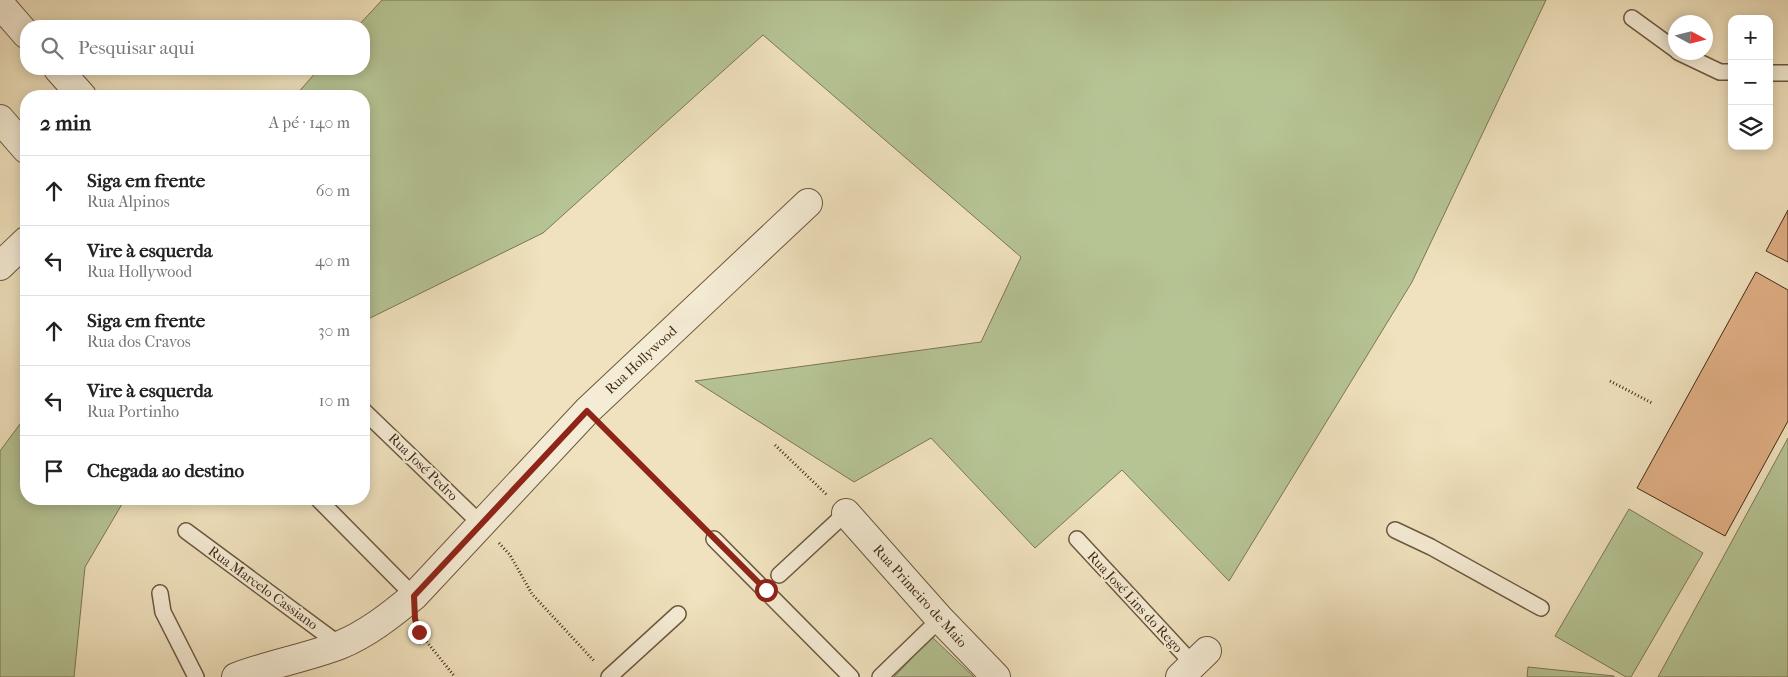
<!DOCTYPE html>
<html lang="pt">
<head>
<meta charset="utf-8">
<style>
  :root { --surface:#fff; --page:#f6f6f6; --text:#222; --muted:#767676; --line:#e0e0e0 }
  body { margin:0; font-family:"IM FELL French Canon",serif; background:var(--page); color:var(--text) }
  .controls { position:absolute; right:15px; top:15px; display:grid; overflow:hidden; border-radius:10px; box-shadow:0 2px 12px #0003 }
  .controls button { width:45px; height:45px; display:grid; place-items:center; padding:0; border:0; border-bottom:1px solid var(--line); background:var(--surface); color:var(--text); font:25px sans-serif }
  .compass { position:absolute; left:1668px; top:15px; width:45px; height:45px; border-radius:50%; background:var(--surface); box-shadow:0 2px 12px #0003; rotate:97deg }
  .stop { position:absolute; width:15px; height:15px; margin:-11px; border:4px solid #8f2418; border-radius:50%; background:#fff }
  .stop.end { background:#8f2418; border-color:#fff; box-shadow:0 1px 5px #0008 }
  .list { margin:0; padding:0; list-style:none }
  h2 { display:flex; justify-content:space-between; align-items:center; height:65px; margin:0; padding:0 20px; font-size:21px }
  h2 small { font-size:16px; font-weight:400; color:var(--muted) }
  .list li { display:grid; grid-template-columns:32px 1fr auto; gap:15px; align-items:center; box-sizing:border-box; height:70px; padding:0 20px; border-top:1px solid var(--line) }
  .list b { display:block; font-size:19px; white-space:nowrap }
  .list p { margin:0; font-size:16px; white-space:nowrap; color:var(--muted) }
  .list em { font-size:16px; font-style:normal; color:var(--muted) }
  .icon { flex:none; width:28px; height:28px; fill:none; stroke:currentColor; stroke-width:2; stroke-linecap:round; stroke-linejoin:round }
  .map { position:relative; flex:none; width:1788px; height:677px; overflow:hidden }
  .search { position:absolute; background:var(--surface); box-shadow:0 2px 12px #0003; left:20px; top:20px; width:350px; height:55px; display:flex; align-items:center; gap:12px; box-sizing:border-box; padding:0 18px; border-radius:20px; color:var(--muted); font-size:19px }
  .panel { position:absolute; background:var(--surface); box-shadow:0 2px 12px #0003; left:20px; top:90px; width:350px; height:415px; border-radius:20px }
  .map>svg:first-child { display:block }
  .green { fill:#b6c494; stroke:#7c7754 }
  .building { fill:#e0ae84; stroke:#412a15 }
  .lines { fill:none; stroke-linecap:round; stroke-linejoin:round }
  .service-casing { stroke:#6d583f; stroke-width:18 }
  .minor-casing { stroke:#6d583f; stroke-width:30 }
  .path { stroke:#412a15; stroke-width:3; stroke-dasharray:1 2.5; stroke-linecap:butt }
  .service { stroke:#f5ecd5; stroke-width:15 }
  .minor { stroke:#f5ecd5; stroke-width:28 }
  .route { stroke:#8f2418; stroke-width:6 }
  .labels { text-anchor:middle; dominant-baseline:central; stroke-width:4.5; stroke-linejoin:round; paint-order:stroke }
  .street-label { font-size:14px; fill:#412a15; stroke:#f5ecd5 }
</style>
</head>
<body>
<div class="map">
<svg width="1788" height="677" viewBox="0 0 1788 677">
  <rect width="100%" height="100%" fill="#f0e2be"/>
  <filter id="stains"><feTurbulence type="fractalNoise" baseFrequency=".004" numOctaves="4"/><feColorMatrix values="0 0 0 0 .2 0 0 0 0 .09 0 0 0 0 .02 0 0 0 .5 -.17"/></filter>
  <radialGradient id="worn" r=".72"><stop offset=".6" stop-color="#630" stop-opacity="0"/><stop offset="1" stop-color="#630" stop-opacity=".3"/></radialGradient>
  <g class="green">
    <polygon points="382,0 1546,0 1412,282 1229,581 1122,470 1035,548 931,438 854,482 695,381 981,342 1021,257 763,35 543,233 364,321 364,96 295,96 319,69 364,69 364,26 358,26"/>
    <polygon points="26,416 26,499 125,499 85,567 74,677 0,677 0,451"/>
    <polygon points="1788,438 1788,677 1658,677"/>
    <polygon points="1629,509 1703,553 1631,677 1626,677 1555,636"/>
    <polygon points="932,637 974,677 894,677"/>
    <polygon points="1528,667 1614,676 1614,677 1527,677"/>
  </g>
  <g class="building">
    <polygon points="1788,210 1788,262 1766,251"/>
    <polygon points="1756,272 1788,290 1788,421 1725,536 1637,488"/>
  </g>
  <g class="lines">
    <g class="service-casing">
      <g id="service">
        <polyline points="1632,18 1676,50"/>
        <polyline points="1678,52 1720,72 1732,72"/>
        <polyline points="1769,73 1788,73"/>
        <polyline points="364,411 481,524"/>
        <polyline points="318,499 414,596"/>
        <polyline points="1395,530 1431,547 1541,608"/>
        <polyline points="186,531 340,645"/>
        <polyline points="714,539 851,677"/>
        <polyline points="1077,539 1193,664"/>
        <polyline points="779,575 846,513"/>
        <polyline points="160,593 163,612 196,677"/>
        <polyline points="609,677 678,614"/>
        <polyline points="880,677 940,619"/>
      </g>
    </g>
    <g class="minor-casing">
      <g id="minor">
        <polyline points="0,4 26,34"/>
        <polyline points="58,69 82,96"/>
        <polyline points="0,119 26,149"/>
        <polyline points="0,266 26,241"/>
        <polyline points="846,513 940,619 996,677"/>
        <path d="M236,677C270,664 306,658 340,645C367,634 391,615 414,596L587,411L808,203"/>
        <polyline points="1180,677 1207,651"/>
      </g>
    </g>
    <g class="path">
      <polyline points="1610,381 1652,403"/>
      <polyline points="605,429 701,526"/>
      <polyline points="775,445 827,495"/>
      <polyline points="499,543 510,555 532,594 595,662"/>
      <polyline points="417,627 419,632 455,677"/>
    </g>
    <use href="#service" class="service"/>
    <use href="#minor" class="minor"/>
  </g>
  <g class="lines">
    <polyline class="route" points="419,632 415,619 414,596 587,411 766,590"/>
  </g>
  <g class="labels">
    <g class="street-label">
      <text transform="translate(641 360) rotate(-43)">Rua Hollywood</text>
      <text transform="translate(423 467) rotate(44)">Rua José Pedro</text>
      <text transform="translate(263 588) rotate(36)">Rua Marcelo Cassiano</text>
      <text transform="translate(920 596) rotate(48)">Rua Primeiro de Maio</text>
      <text transform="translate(1135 602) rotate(47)">Rua José Lins do Rego</text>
    </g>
  </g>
  <rect width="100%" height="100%" filter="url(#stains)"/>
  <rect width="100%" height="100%" fill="url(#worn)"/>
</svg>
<div class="controls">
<button>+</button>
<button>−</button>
<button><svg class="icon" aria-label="layers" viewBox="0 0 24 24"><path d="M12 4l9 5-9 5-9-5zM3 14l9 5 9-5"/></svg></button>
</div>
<svg class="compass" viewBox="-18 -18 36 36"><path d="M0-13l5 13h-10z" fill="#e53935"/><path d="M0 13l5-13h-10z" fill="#767676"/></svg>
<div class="stop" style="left:766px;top:590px"></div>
<div class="stop end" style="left:419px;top:632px"></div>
<div class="search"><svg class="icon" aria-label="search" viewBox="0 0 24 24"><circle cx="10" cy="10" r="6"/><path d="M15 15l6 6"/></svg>Pesquisar aqui</div>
<section class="panel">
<h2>2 min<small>A pé · 140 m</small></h2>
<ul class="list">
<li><svg class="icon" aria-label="ahead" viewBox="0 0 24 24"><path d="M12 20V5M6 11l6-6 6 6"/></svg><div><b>Siga em frente</b><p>Rua Alpinos</p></div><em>60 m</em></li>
<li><svg class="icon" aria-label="left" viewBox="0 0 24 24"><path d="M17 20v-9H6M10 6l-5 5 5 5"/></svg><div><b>Vire à esquerda</b><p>Rua Hollywood</p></div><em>40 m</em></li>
<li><svg class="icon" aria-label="ahead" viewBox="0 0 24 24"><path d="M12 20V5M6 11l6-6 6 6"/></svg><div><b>Siga em frente</b><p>Rua dos Cravos</p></div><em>30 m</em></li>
<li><svg class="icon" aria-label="left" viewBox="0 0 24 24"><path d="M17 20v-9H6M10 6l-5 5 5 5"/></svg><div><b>Vire à esquerda</b><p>Rua Portinho</p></div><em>10 m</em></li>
<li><svg class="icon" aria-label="arrive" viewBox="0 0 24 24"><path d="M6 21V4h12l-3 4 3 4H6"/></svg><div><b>Chegada ao destino</b></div></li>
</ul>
</section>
</div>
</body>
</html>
